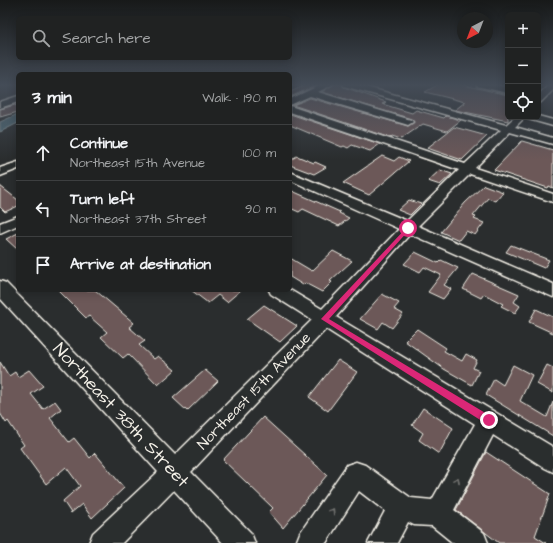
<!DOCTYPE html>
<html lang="en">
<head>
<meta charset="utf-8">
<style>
  :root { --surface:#202222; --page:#2d2f2f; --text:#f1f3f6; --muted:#a2a4a5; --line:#3d3f40 }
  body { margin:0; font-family:"Architects Daughter",sans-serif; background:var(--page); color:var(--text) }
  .controls { position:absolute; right:12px; top:12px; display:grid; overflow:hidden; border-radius:6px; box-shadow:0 2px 10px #0003 }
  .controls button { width:36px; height:36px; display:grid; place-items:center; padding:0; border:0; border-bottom:1px solid var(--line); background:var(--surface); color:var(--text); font:20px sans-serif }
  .compass { position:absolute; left:457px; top:12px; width:36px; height:36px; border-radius:50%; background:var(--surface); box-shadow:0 2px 10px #0003; rotate:222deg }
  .stop { position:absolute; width:12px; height:12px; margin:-9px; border:3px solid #db2777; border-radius:50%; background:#fff }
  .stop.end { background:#db2777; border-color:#fff; box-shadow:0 1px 4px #0008 }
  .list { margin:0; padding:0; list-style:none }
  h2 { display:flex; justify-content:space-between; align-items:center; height:52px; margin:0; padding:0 16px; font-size:17px }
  h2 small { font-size:13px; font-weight:400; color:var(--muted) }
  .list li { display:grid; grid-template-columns:26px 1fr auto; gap:12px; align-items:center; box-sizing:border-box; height:56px; padding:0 16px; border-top:1px solid var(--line) }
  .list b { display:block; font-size:15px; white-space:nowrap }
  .list p { margin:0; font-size:13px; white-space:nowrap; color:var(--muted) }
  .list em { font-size:13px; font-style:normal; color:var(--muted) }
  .icon { flex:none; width:22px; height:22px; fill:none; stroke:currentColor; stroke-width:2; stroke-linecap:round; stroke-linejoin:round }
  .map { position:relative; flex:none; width:553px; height:543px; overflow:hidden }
  .search { position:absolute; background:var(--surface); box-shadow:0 2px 10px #0003; left:16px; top:16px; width:276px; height:44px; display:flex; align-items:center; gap:10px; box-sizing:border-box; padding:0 14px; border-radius:6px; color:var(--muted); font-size:15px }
  .panel { position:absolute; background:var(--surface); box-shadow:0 2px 10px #0003; left:16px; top:72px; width:276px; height:220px; border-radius:6px }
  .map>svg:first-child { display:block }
  .water { fill:#4e6873; stroke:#909fa2 }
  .building { fill:#6c5958; stroke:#f4f1e8 }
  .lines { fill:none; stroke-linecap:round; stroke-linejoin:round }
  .minor-casing { stroke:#f4f1e8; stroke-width:3 }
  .minor { fill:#2a2d2e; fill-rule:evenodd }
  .oneway { stroke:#71726f }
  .route { fill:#db2777 }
  .labels { text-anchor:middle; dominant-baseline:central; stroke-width:3.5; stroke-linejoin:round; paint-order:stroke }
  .street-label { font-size:15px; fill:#f4f1e8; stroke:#2a2d2e }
  .near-street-label { font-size:18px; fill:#f4f1e8; stroke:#2a2d2e }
</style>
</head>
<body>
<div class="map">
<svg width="553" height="543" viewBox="0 0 553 543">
  <rect width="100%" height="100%" fill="#2a2d2e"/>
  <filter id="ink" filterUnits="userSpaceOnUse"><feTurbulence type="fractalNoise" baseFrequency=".025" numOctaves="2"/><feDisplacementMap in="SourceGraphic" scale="8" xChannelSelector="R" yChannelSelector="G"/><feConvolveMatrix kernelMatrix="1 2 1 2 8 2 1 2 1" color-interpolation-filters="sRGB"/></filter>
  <g filter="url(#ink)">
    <polygon class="water" points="18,114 18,123 0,132 0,122"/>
    <g class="building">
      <polygon points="308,84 320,84 290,97 290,92"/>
      <polygon points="334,84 342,84 344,87 386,102 382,104 412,113 416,110 444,118 446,116 461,120 447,131 423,124 401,139 392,136 390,138 293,105 310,98 408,126 414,122 411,119 322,92"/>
      <polygon points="439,84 459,84 508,95 508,121 455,110 465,102 425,92"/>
      <polygon points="15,105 18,106 18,112 0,117 0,109"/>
      <polygon points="290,114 380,144 370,151 352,145 348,148 344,146 342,147 290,125"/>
      <polygon points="454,127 487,136 462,160 427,148"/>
      <polygon points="522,141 553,150 553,188 549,186 548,188 494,170"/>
      <polygon points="297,156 314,163 315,162 326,167 314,174 290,165 290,160"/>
      <polygon points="382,156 394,161 399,157 409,161 369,195 343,183"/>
      <polygon points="440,170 452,174 440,185 428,181"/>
      <polygon points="484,185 503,192 495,201 488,198 473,216 476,217 474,219 484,223 475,235 466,231 459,240 441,232 465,203"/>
      <polygon points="0,186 18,200 18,206 5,212 0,207"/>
      <polygon points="290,190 340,212 339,213 349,218 339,226 303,209 299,212 290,208"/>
      <polygon points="409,200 421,204 410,215 398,210"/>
      <polygon points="18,233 18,250 6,239"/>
      <polygon points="511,245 549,260 544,268 506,252"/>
      <polygon points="333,251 352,261 330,281 332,282 322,292 305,283 303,285 290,277 290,258 312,271"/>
      <polygon points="415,252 438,263 441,260 458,268 444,285 451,289 443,299 428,292 441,275 424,267 420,272 404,264"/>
      <polygon points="473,274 519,294 514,302 520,306 515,313 501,306 503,304 484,294 481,298 463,289"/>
      <polygon points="58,290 95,290 134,323 129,327 145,341 139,345 154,359 158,356 175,370 158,385 128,354 123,358 101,337 107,332 89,316 86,318"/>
      <polygon points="191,290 241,290 227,302 218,295 208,303"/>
      <polygon points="382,294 399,303 394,309 403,314 392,328 383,322 378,329 360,319"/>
      <polygon points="264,305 297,326 280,342 247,319"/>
      <polygon points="536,309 553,317 553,333 529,322"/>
      <polygon points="417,329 446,348 444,351 462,361 466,354 477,360 473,368 479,371 472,385 444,369 405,341"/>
      <polygon points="338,360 357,372 328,411 309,397"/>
      <polygon points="0,362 9,376 15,372 18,377 29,370 43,386 31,394 43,409 55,401 61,409 50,418 69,442 74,438 90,458 95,453 124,488 92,518 82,504 71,513 63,501 80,486 66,467 46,484 20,448 24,445 8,421 6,423 0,413"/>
      <polygon points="513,365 532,375 520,401 547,417 553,402 553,436 486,395 494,379 503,385"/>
      <polygon points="547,365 553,368 553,393 537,384"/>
      <polygon points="205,370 218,381 187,411 173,398"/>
      <polygon points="423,408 453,428 439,454 419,440 423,433 412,425"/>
      <polygon points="263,417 327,475 283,528 269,512 273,508 223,460"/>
      <polygon points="486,452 550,494 535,536 546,543 499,543 456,510"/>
    </g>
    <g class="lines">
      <g class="minor-casing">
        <g id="minor">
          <polygon points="323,84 333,84 318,92 411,120 413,122 408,125 405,124 310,96 290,105 290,99"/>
          <polygon points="343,84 355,84 506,125 515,117 525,117 515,127 553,138 553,144 510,132 475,168 553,194 553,202 470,174 418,226 553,284 553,297 410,234 336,317 553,447 553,472 545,468 493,435 454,510 484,533 488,543 453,543 432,526 414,525 408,522 397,543 368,543 385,511 359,491 326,543 296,543 300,533 347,465 356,462 365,465 411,498 432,500 475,424 326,329 191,472 251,533 255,543 223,543 174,490 122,543 89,543 93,533 158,472 0,298 0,281 6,283 175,455 312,320 271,294 269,290 290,290 322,309 399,229 290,180 290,172 407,221 459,170 290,112 290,106 465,164 501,130 344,86"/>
          <polygon points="476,84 490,84 508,87 508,93 477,86"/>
          <polygon points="550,84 553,84 553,90 541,102 538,103 538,95"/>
          <polygon points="18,96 18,102 0,108 0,102"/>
          <polygon points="538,116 553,120 553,126 528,119 526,117"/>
          <polygon points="18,162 18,169 0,176 0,168"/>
          <polygon points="18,216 18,225 0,233 0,223"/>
        </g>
      </g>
      <use href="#minor" class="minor"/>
    </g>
    <defs><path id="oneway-chevron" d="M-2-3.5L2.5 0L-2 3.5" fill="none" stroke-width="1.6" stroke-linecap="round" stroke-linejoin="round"/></defs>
    <g class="oneway">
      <use href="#oneway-chevron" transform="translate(457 480) rotate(-62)"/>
      <use href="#oneway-chevron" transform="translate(332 511) rotate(-56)"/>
    </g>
  </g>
  <linearGradient id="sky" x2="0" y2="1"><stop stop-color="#171919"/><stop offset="0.53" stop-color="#444c57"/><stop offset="1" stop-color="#444c57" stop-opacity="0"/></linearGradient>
  <rect width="553" height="160" fill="url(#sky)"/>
  <polygon class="route" points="408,226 411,228 410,229 329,319 492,417 493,420 492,423 489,425 485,423 321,319"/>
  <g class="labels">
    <g class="street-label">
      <text transform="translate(254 391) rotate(-46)">Northeast 15th Avenue</text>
    </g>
    <g class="near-street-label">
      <text transform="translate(121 415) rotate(47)">Northeast 38th Street</text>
    </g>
  </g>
</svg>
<div class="controls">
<button>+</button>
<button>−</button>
<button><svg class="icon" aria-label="locate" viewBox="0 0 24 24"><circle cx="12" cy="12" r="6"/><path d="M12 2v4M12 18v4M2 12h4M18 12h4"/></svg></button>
</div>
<svg class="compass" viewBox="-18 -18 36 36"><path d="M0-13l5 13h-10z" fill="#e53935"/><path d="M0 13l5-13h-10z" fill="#a2a4a5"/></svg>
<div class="stop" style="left:408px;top:228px"></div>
<div class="stop end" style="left:489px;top:420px"></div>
<div class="search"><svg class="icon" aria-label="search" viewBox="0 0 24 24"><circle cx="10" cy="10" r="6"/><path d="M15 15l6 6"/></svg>Search here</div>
<section class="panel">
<h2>3 min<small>Walk · 190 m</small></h2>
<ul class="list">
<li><svg class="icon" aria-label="ahead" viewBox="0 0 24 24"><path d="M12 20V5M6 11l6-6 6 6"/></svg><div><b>Continue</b><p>Northeast 15th Avenue</p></div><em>100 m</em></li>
<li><svg class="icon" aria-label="left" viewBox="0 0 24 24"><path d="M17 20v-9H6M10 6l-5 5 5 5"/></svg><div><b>Turn left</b><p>Northeast 37th Street</p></div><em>90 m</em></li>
<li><svg class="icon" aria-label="arrive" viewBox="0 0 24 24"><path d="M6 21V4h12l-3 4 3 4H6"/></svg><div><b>Arrive at destination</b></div></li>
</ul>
</section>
</div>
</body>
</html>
